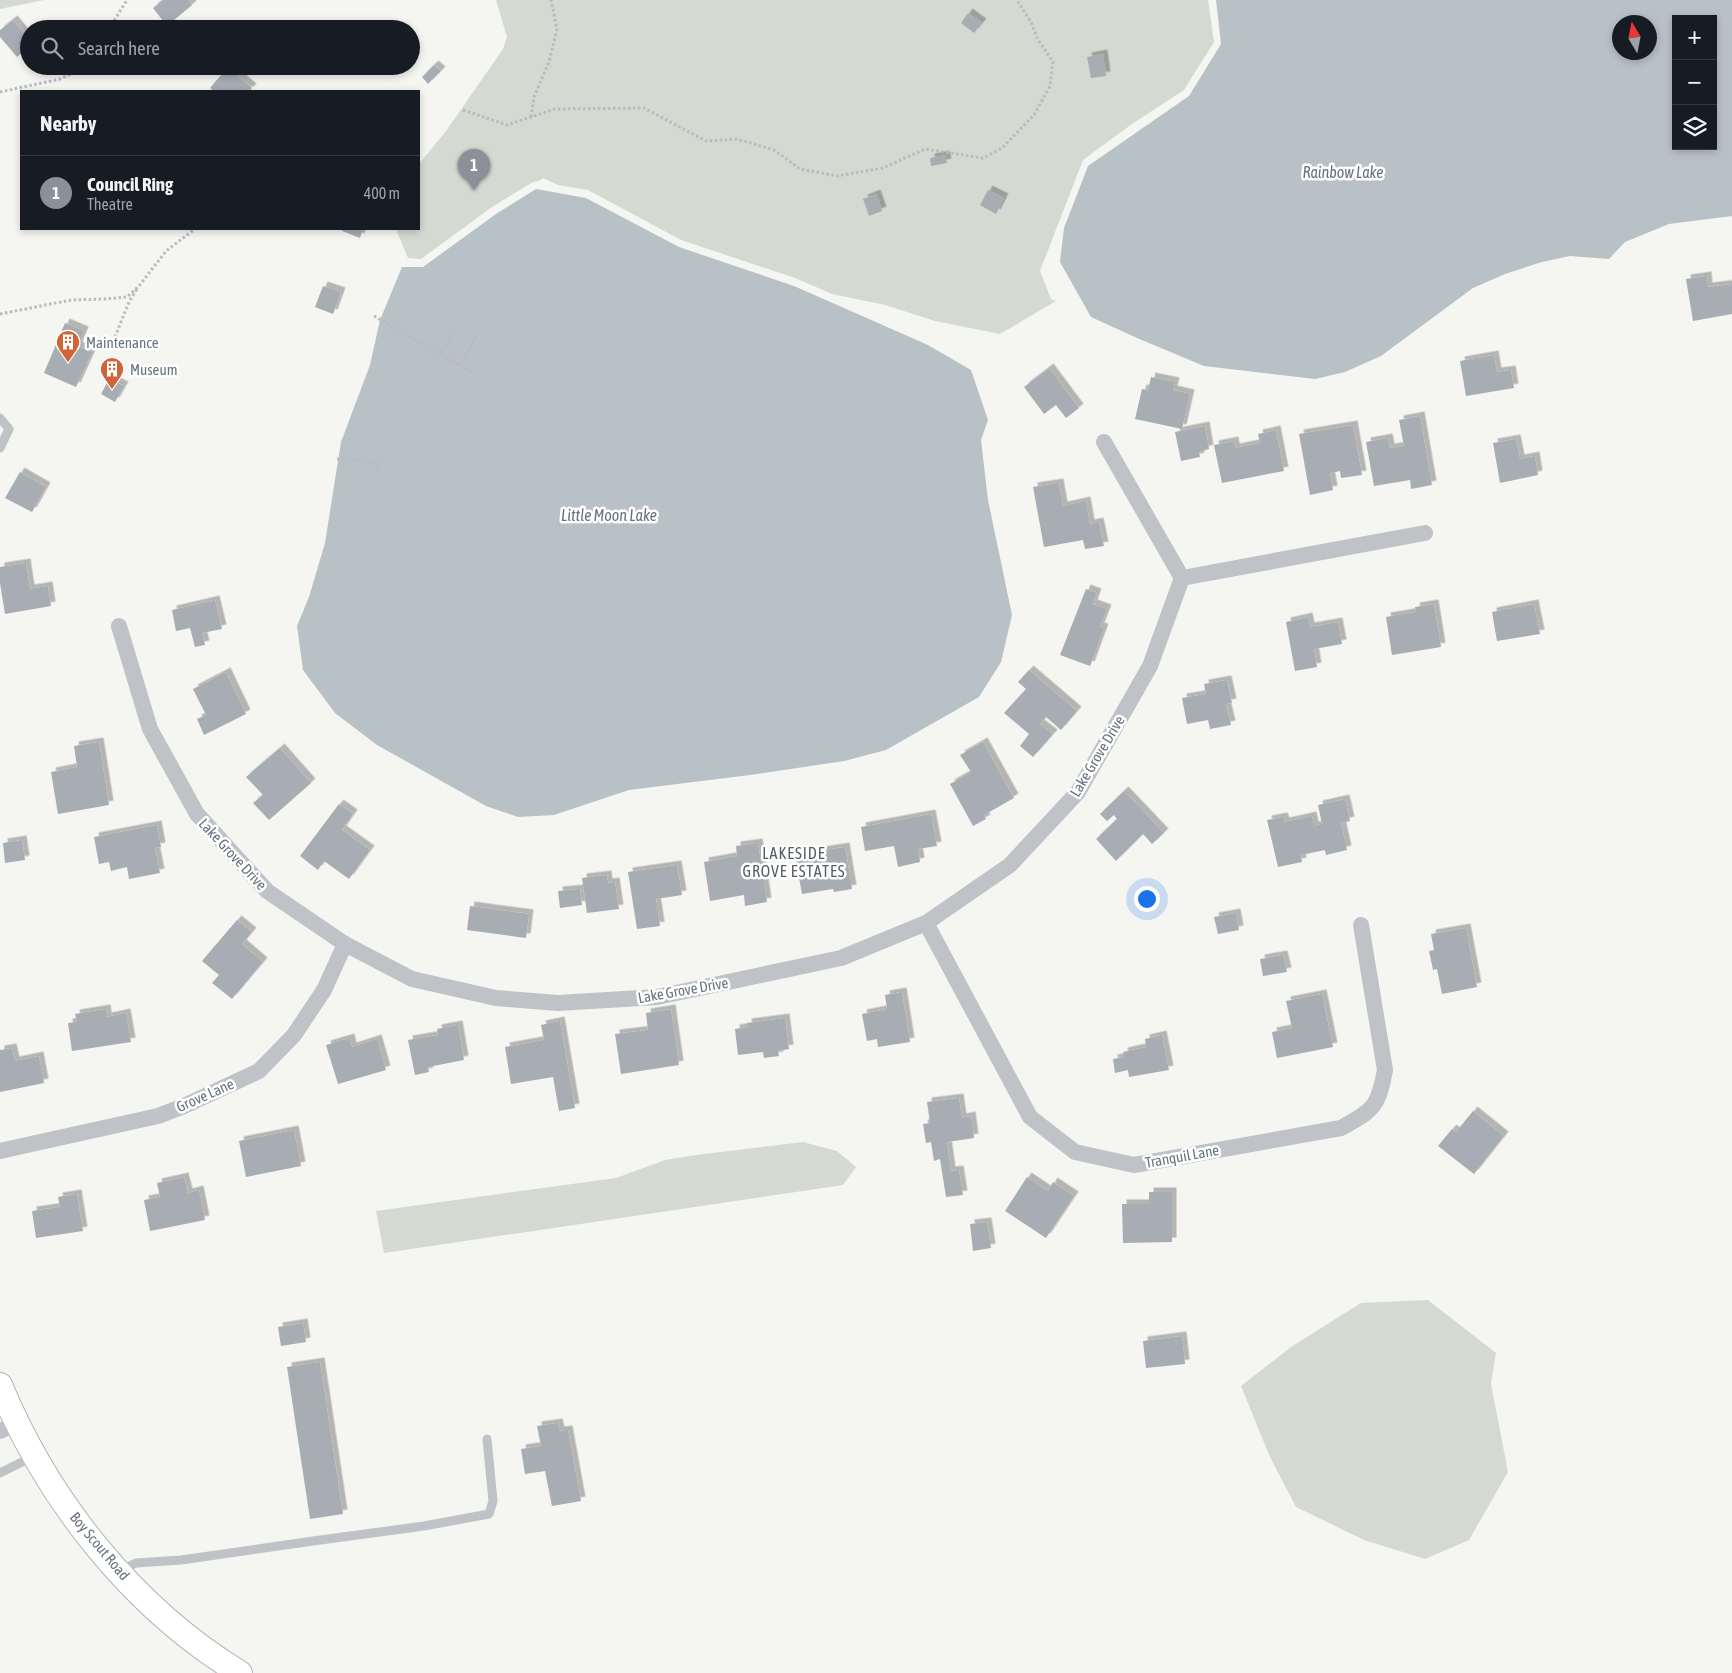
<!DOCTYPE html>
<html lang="en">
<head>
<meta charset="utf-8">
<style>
  :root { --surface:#171b24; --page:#20242c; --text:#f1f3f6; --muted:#9ea1a6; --line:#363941; --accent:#8c9099 }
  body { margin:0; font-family:"Asap Condensed",sans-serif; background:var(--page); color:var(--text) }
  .controls { position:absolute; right:15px; top:15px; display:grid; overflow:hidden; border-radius:0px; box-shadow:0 2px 8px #0003 }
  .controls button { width:45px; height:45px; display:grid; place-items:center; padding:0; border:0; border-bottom:1px solid var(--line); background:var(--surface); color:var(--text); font:25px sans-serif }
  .compass { position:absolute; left:1612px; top:15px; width:45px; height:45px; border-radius:50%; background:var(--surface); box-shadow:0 2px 8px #0003; rotate:350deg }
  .you { position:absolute; left:1146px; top:898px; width:18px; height:18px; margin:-12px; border:4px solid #fff; border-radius:50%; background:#1a73e8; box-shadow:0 0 0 8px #1a73e833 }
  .badge { display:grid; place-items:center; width:32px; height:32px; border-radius:50%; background:var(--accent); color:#fff; font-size:16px; font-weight:700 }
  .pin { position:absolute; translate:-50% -41px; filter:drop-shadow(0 1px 2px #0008) }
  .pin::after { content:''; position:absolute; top:26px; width:18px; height:15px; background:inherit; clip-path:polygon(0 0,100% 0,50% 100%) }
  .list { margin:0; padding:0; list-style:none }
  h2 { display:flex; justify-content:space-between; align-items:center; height:65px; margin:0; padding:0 20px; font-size:21px }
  h2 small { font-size:16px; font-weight:400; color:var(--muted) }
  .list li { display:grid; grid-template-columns:32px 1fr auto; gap:15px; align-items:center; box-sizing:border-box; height:75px; padding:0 20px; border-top:1px solid var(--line) }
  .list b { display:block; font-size:19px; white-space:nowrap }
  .list p { margin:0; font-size:16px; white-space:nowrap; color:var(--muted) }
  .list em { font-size:16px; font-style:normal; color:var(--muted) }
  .icon { flex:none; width:28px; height:28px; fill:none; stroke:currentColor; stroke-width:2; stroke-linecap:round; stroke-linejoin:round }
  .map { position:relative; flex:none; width:1732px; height:1673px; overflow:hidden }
  .search { position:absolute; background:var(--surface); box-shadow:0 2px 8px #0003; left:20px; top:20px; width:400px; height:55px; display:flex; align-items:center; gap:12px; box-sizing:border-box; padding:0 18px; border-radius:28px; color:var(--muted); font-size:19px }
  .panel { position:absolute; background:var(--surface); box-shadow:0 2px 8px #0003; left:20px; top:90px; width:400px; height:140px; border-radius:0px }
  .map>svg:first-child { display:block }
  .green { fill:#d4dad2 }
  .water { fill:#b8c1c6; fill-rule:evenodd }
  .building { fill:#a7adb2; filter:url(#shadow) }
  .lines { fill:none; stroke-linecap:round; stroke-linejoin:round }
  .secondary-casing { stroke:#b2b6ba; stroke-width:26 }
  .path { stroke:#b9bbbe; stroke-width:3; stroke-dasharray:2.5 2.5; stroke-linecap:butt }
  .lane { stroke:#bfc2c6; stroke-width:9 }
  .street { stroke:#bfc2c6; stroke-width:16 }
  .secondary { stroke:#fff; stroke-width:24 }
  .labels { text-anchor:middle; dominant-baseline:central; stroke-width:5; stroke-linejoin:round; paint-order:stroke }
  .poi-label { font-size:15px; fill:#687480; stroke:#fff; text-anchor:start }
  .street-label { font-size:15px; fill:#687480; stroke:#fff }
  .water-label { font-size:16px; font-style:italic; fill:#63747d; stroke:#fff }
  .neighbourhood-label { font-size:16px; letter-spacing:1px; fill:#555d66; stroke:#fff }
</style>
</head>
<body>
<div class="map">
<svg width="1732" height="1673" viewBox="0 0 1732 1673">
  <defs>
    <filter id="shadow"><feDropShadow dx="4.5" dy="-4.5" stdDeviation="0" flood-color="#0004"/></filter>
  </defs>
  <rect width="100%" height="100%" fill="#f5f5f2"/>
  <g class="green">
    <polygon points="0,0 44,0 0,9"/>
    <polygon points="496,0 1208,0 1214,42 1184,90 1132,124 1083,160 1040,271 1051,299 1056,301 1000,334 935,321 885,305 832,294 795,278 681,240 588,190 558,185 543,178 539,181 533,182 492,207 421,259 408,258 396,229 419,229 419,164 446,131 503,49 507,37"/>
    <polygon points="803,1142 837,1151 856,1167 843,1185 384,1253 376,1211 616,1178 665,1160 696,1155"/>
    <polygon points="1428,1300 1496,1353 1491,1384 1508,1472 1469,1540 1425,1559 1364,1540 1296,1507 1270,1457 1241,1386 1291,1347 1361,1303"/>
  </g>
  <g class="water">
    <path d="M1216,0H1732V216L1669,224L1625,242L1609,259L1570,256L1542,262L1505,274L1473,288L1381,356L1345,372L1315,379L1204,366L1137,338L1091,317L1060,262L1064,228L1088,166L1189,96L1221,44ZM1676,19H1713V146H1676ZM1620,22H1650V52H1620Z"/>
    <polygon points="536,189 586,198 679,247 794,286 928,345 971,370 988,420 981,440 988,500 1012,615 1001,662 979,697 886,750 844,761 750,775 629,790 554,815 518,817 486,806 377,745 335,713 303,670 297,626 309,597 325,543 341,442 370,365 380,320 402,267 423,267 496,214"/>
  </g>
  <g class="building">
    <polygon points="163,0 188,0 192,5 167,26 153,8"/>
    <polygon points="968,13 982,23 974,33 961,23"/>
    <polygon points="13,20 29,39 29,47 17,57 0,37 0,30"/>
    <polygon points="1103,54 1106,76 1091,78 1087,57"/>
    <polygon points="434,65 441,71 428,84 422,77"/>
    <polygon points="227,68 231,71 234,68 241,74 239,77 252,88 249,91 214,91 210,88"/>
    <polygon points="945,155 947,163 931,166 930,158"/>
    <polygon points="988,190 1004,198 996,214 980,205"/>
    <polygon points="876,194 882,211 869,216 863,199"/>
    <polygon points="343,229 363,229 360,238 342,231"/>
    <polygon points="1707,276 1708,287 1732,284 1732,314 1693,321 1686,279"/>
    <polygon points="323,286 341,292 333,314 315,307"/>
    <polygon points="65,323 84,331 78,346 92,352 76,387 44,373"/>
    <polygon points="1494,355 1497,372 1511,370 1514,388 1466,396 1460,361"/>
    <polygon points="1049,368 1079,408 1066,418 1056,405 1044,414 1024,387"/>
    <polygon points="1151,377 1175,382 1173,390 1190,394 1182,429 1135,419 1142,389 1148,390"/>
    <polygon points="109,379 124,386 115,402 101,394"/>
    <polygon points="1420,416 1432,485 1411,489 1410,480 1374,486 1366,442 1388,438 1390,448 1404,446 1399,420"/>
    <polygon points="1353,425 1362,475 1341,478 1340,471 1330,473 1333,490 1310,495 1299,434"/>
    <polygon points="1205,426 1209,449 1199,452 1200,457 1181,461 1175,432"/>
    <polygon points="1276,430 1284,471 1222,483 1214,445 1234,441 1235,448 1260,443 1258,434"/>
    <polygon points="1516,439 1520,459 1535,456 1538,475 1500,483 1493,443"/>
    <polygon points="20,472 46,487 32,512 5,498"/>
    <polygon points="1059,483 1063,506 1086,501 1090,524 1099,522 1104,546 1085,549 1083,540 1044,547 1033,487"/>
    <polygon points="26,563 30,589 48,586 51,606 5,614 0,583 0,567"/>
    <polygon points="1086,589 1097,593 1093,604 1107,609 1100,627 1104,628 1090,666 1060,655"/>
    <polygon points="215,600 222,629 202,633 205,645 195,647 190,628 176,631 172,610"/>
    <polygon points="1434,604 1441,647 1392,655 1386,617 1416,612 1415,607"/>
    <polygon points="1534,604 1540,634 1497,641 1492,612"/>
    <polygon points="1308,617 1310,627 1338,622 1342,644 1314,649 1317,667 1295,671 1286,622"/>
    <polygon points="1029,670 1077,711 1061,730 1046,717 1040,724 1053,734 1033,757 1020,746 1029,734 1004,713 1026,689 1018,682"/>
    <polygon points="226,672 246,714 204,735 197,719 206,715 193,689"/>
    <polygon points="1227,680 1232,703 1226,704 1231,725 1210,729 1208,720 1187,724 1182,698 1206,694 1204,684"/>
    <polygon points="99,742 109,805 58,814 51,772 77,767 74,746"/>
    <polygon points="983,742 1014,798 984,815 986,819 973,826 950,784 971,772 960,755"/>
    <polygon points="280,748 311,783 269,820 253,803 263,795 246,777"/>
    <polygon points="1124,791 1164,833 1152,844 1143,834 1116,861 1096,839 1117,819 1114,815 1107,821 1100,814"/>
    <polygon points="1345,799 1350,821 1341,823 1347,850 1326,855 1325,850 1301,855 1302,862 1278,867 1267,820 1283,817 1285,822 1312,816 1314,826 1322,824 1318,805"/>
    <polygon points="339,804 353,814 342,830 370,850 349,879 324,861 318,870 300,856"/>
    <polygon points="931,814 937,846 918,849 920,862 898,867 894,846 865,851 861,827"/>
    <polygon points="157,825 161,847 155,848 160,873 129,879 127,867 111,871 109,862 99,864 94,837"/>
    <polygon points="22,840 25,860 5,863 3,843"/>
    <polygon points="758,843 767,902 745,906 744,895 710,901 704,862 737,856 736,846"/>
    <polygon points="845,847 852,889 834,892 833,889 802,894 795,855"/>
    <polygon points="677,865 682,895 656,899 660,926 637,929 628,872"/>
    <polygon points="607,875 608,883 615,882 619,909 587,913 582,878"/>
    <polygon points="580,889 582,905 560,908 558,891"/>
    <polygon points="470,906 529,914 526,938 467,930"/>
    <polygon points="1236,913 1239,930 1218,934 1214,917"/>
    <polygon points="237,920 252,932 242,944 263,962 232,999 212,983 219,975 202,961"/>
    <polygon points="1466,928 1477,987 1442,994 1437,969 1433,970 1429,951 1434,950 1431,934"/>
    <polygon points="1283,955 1287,972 1263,976 1260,959"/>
    <polygon points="902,992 910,1042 878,1047 877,1039 867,1041 862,1014 887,1009 885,995"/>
    <polygon points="1322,994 1333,1047 1277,1058 1272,1032 1292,1028 1286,1001"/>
    <polygon points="106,1009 107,1017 126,1013 131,1042 72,1051 68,1023 77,1022 75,1014"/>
    <polygon points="671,1009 679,1065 621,1074 615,1034 648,1030 646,1013"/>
    <polygon points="785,1018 789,1049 778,1051 779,1056 764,1058 763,1052 738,1055 735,1029 748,1027 747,1023"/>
    <polygon points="560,1021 575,1108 559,1111 553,1077 511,1084 505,1047 544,1040 541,1025"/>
    <polygon points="458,1025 464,1060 428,1067 429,1072 415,1075 408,1040 438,1035 437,1029"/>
    <polygon points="1162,1035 1169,1070 1129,1077 1128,1070 1115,1073 1113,1059 1124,1057 1123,1052 1146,1047 1145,1039"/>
    <polygon points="350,1038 352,1047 377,1039 386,1070 338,1084 326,1045"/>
    <polygon points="12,1048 15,1061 39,1056 44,1083 0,1092 0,1050"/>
    <polygon points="959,1098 962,1118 971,1116 974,1138 947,1142 951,1171 959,1170 963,1195 946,1197 940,1159 934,1161 931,1142 926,1143 923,1124 930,1123 927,1102"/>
    <polygon points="1473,1111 1504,1136 1474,1174 1438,1146 1452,1129 1456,1132"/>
    <polygon points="294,1130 301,1166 246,1177 239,1141"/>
    <polygon points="184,1177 188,1193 199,1190 205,1220 150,1231 144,1200 160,1197 157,1183"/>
    <polygon points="1027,1177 1048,1191 1053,1182 1074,1196 1046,1238 1005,1211"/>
    <polygon points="1149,1192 1172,1192 1172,1242 1123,1243 1122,1204 1149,1204"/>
    <polygon points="77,1194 83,1231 36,1238 32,1211 60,1207 58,1197"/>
    <polygon points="987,1222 991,1248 973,1251 970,1224"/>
    <polygon points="303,1323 306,1342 281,1346 278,1327"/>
    <polygon points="1182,1336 1185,1364 1146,1368 1143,1341"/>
    <polygon points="320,1362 343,1514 310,1519 287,1367"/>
    <polygon points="558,1423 560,1431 568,1430 581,1501 552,1506 545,1471 525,1474 521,1449 541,1446 537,1426"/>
  </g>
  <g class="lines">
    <g class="secondary-casing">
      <path id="secondary" d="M0,1385C48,1501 133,1608 240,1673"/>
    </g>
    <g class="path">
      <polyline points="109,29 127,0"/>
      <polyline points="0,92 60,79 82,69 84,66"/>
      <polyline points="463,110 507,125 555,109 644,108 706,141 737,139 774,150 800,169 837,176 883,168 925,149 983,158 1002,148 1034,115 1050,86 1053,62 1037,38 1032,24 1017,0"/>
      <polyline points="531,117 534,97 549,62 557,29 551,0"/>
      <polyline points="0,314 71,300 104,299 127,297 139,286 166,251 195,229"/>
      <polyline points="374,316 472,372"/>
      <polyline points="115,337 129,302 137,289"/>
      <polyline points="440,354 457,327"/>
      <polyline points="460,365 476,337"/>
      <polyline points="337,459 378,462 377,472"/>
    </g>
    <g class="lane">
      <polyline points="0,418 9,429 0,448"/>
      <polyline points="0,1473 34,1456"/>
      <polyline points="119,1571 136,1563 181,1560 313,1541 424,1526 489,1514 493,1501 487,1439"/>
    </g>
    <g class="street">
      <polyline points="1182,578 1425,533"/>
      <polyline points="119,626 150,729 197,814 267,891 345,944 412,979 496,998 558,1003 657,997 841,958 926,923 1010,865 1078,792 1150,666 1182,578 1104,442"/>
      <path d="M926,923L1030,1117L1075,1152L1134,1165L1341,1128C1373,1110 1378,1108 1385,1070L1361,925"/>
      <polyline points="0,1151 158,1116 184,1106 259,1071 294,1035 324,990 345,944"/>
      <polyline points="0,1431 17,1423"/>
    </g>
    <use href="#secondary" class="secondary"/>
  </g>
  <defs>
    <g id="building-pin" transform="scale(1.25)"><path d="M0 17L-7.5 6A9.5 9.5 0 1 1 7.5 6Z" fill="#d06438" stroke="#fff"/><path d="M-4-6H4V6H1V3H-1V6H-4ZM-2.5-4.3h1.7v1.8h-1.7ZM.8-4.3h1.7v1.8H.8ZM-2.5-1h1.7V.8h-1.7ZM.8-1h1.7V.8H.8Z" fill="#fff"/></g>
  </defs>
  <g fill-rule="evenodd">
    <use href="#building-pin" x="68" y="342"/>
    <use href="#building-pin" x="112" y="369"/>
  </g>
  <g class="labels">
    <g class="poi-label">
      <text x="86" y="342">Maintenance</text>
      <text x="130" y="369">Museum</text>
    </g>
    <g class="street-label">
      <text transform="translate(1097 756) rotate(-59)">Lake Grove Drive</text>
      <text transform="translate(233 854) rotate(47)">Lake Grove Drive</text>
      <text transform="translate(683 990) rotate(-10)">Lake Grove Drive</text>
      <text transform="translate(205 1095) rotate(-24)">Grove Lane</text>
      <text transform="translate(1182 1156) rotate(-10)">Tranquil Lane</text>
      <text transform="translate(100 1546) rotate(50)">Boy Scout Road</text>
    </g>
    <g class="water-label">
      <text x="1343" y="172">Rainbow Lake</text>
      <text x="609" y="515">Little Moon Lake</text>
    </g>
    <g class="neighbourhood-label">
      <text x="794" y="853">LAKESIDE<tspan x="794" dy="18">GROVE ESTATES</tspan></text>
    </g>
  </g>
</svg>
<div class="controls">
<button>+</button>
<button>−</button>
<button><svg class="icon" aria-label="layers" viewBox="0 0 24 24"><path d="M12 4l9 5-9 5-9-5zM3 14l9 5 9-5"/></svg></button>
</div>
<svg class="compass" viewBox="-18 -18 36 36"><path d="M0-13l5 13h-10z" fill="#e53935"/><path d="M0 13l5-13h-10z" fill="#9ea1a6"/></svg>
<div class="you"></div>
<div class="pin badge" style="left:474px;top:190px">1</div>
<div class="search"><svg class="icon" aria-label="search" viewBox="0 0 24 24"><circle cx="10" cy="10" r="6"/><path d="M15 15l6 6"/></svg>Search here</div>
<section class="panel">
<h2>Nearby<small></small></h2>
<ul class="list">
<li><span class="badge">1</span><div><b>Council Ring</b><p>Theatre</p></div><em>400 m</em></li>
</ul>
</section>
</div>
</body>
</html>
